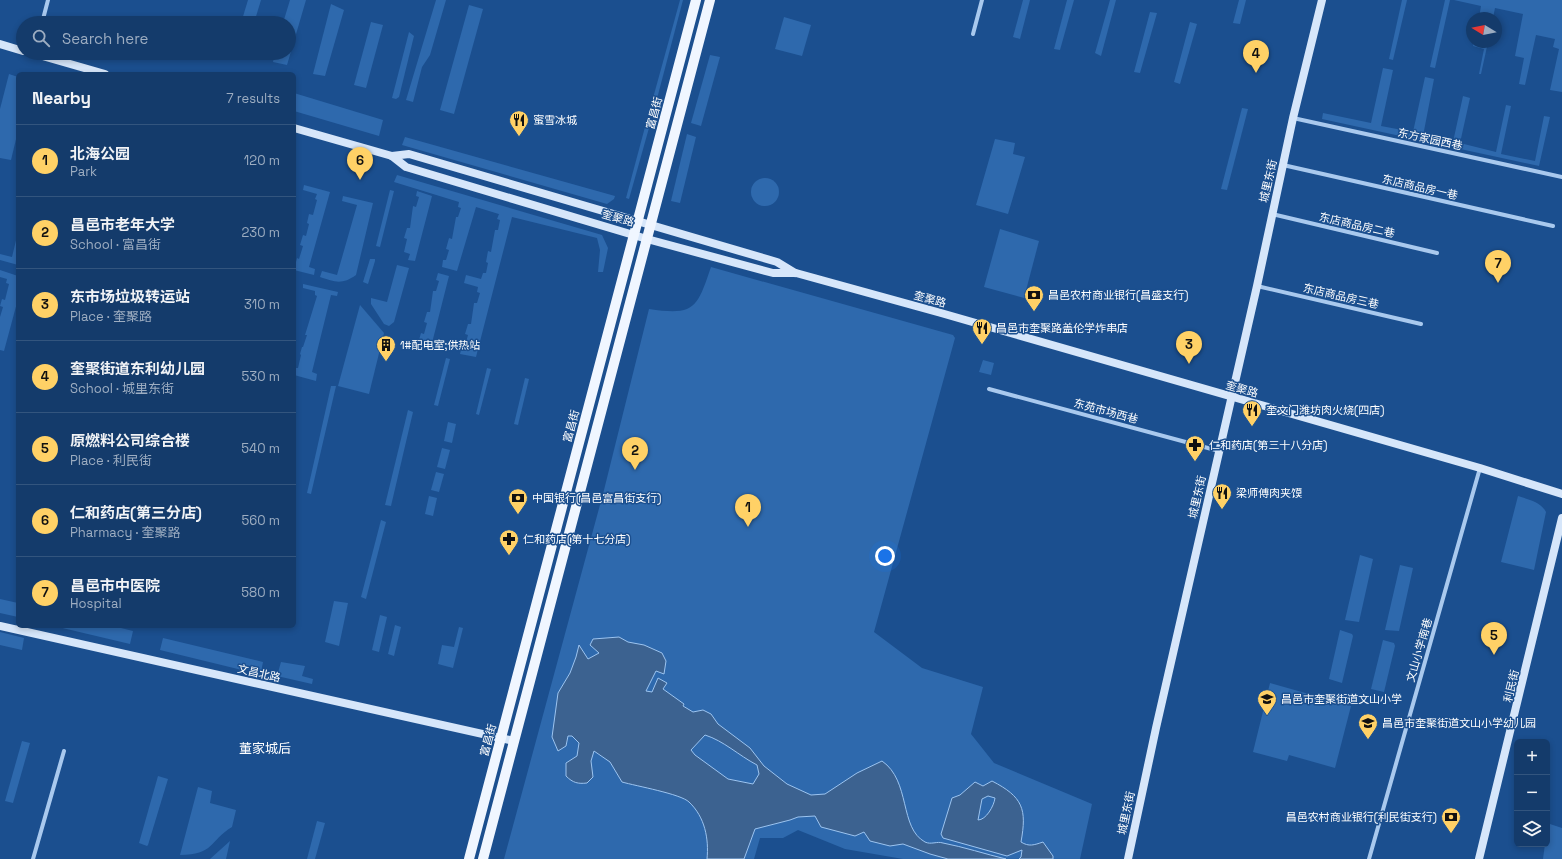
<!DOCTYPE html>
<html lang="en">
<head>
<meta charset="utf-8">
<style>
  :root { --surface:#143b6b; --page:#214673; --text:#f1f3f6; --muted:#9dadc1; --line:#33557e; --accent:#ffd166 }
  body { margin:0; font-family:"Space Grotesk","Noto Sans SC",sans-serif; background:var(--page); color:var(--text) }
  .controls { position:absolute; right:12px; bottom:12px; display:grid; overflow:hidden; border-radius:6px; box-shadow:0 2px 6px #0003 }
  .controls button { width:36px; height:36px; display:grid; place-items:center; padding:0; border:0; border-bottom:1px solid var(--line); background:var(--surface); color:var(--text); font:20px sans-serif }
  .compass { position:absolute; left:1466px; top:12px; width:36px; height:36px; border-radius:50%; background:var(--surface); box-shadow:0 2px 6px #0003; rotate:280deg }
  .you { position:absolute; left:885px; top:556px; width:14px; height:14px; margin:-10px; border:3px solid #fff; border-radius:50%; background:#1a73e8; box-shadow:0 0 0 6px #1a73e833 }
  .badge { display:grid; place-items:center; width:26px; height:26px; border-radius:50%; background:var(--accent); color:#111; font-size:13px; font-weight:700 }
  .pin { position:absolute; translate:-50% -33px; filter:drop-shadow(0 1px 2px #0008) }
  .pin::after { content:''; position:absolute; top:21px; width:14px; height:12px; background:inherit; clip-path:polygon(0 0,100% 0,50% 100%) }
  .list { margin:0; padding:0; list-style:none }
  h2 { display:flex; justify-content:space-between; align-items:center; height:52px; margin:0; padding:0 16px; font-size:17px }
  h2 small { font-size:13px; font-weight:400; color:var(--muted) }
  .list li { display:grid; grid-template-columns:26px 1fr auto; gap:12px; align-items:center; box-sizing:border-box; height:72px; padding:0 16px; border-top:1px solid var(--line) }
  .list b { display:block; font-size:15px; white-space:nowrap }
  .list p { margin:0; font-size:13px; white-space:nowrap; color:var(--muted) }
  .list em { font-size:13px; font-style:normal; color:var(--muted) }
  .icon { flex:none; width:22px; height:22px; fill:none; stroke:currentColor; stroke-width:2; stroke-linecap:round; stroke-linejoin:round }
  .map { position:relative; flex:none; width:1562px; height:859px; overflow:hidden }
  .search { position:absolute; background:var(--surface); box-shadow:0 2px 6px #0003; left:16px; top:16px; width:280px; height:44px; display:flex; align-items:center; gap:10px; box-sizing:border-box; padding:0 14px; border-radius:22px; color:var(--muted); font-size:15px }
  .panel { position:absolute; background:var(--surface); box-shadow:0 2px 6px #0003; left:16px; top:72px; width:280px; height:556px; border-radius:6px }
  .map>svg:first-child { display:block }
  .green { fill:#2e69ad }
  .water { fill:#3c6290; stroke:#9cc4f0; fill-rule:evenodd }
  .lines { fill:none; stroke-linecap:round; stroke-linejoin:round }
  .street { stroke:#a9c9ee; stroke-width:4 }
  .secondary { stroke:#d6e6fa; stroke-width:8 }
  .primary { stroke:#f0f6ff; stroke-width:10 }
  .labels { text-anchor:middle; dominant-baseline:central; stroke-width:3; stroke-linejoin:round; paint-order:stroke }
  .street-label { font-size:11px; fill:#fff; stroke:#1b4f8f }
  .poi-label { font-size:11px; fill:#fff; stroke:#1b4f8f; text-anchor:start }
  .quarter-label { font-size:13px; fill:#fff; stroke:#1b4f8f }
</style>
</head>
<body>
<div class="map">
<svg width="1562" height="859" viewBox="0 0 1562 859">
  <rect width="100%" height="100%" fill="#1b4f8f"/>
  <g class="green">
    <polygon points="248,0 261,0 254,23 241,23"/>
    <polygon points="290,0 306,0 287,65 273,62 275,53 289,53 289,23 283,23"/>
    <polygon points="436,0 446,0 430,55 422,67 413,102 406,100"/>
    <polygon points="680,0 683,0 654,110 650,109"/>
    <polygon points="1023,0 1030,0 1020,39 1013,37"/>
    <polygon points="1067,0 1074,0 1060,50 1054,49"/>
    <polygon points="1110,0 1116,0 1101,56 1095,53"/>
    <polygon points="1239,0 1246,0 1240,24 1233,23"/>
    <polygon points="1402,0 1407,0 1393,60 1389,59"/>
    <polygon points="1445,0 1450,0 1435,68 1430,67"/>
    <polygon points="1454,0 1562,0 1562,92 1550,90 1559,49 1553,47 1555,39 1536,35 1525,85 1519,84 1524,58 1515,56 1523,14 1495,8 1493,18 1479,18 1481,6"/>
    <polygon points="331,4 344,10 325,76 313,74"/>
    <polygon points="469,5 483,9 454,114 440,110"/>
    <polygon points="1150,12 1157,13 1140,73 1134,72"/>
    <polygon points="784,17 811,25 802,56 775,49"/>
    <polygon points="371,22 383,25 366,88 354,85"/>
    <polygon points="1190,22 1197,24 1180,84 1174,82"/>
    <polygon points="409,32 414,36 399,97 396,99 392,98"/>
    <polygon points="1474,42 1488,42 1481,74 1479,74 1484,49 1473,46"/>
    <polygon points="710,55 720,57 701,126 691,123"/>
    <polygon points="1383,68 1393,70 1381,126 1413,132 1425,77 1434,79 1423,136 1453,142 1463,96 1470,98 1460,143 1496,152 1506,105 1511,106 1501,154 1535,161 1544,116 1550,117 1539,166 1322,119 1323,113 1371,123"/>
    <polygon points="9,74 18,77 18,131 11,160 0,158 0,109"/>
    <polygon points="294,93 383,120 379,136 294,111"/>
    <polygon points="1242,108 1248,109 1227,190 1221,189"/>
    <polygon points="645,127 649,128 629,199 626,198"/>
    <polygon points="687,134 696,137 680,203 671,201"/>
    <polygon points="405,137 615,196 614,199 607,204 402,145"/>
    <polygon points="995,139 1015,143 1013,154 1025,157 1008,214 976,205"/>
    <polygon points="397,175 602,235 608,248 603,272 598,272 600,250 597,238 512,217 476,357 460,354 462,346 465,346 468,335 465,334 468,324 471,324 474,303 477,303 480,293 477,292 478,287 464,283 466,275 481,279 483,273 486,273 488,263 486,262 488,251 491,252 495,230 498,230 500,220 497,219 499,214 502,215 476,207 457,271 442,267 443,260 446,260 449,250 446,249 449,238 452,239 456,217 458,217 461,208 458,207 459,202 394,182"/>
    <circle cx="765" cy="192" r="14"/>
    <polygon points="304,185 330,192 309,267 315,269 314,275 294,270 294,262 296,262 297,258 299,259 303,246 300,245 303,235 306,236 309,224 307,223 309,214 313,215 317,200 315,199 317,194 303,190"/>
    <polygon points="390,190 394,191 380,247 376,246"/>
    <polygon points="417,191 432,196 415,261 408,260 410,254 404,252 407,239 404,238 407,228 410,228 413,206 416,207 419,197 416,196"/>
    <path d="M343,196L373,203L356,275C342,285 335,282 320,277L322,271L337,275L357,205L342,201Z"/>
    <polygon points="1000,229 1039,241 1024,298 984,287"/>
    <polygon points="18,232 18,265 0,260 0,254 12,257"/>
    <polygon points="370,259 375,259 375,261 368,284 363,282"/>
    <polygon points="397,265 409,268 394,322 389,326 384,324 371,304 371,298 387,302"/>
    <path d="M711,267L953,335L955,338L874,632L922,668L983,687L971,734L994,763L1092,804L1080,859H903L845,849L798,830L783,838H760L754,859H504L604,490L649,309C695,316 697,308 711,267Z"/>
    <polygon points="0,270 18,276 18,299 4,351 0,350 0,317 3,307 0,306 2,299 5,300 9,284 6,283 7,279 0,277"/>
    <polygon points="438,273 449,276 432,343 419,340 421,333 424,334 427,323 424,322 427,312 430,312 433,291 436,291 439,281 436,280"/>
    <polygon points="303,284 338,292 337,296 331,295 312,372 317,374 316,381 294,375 295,368 298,368 301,355 300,354 302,347 303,347 307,335 305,335 317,296 315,295 315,291 303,288"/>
    <polygon points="360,305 384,333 369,394 338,386"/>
    <polygon points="446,358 450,359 438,406 434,405"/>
    <polygon points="983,360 994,363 991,375 979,372"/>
    <polygon points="487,368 491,369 479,415 476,414"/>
    <polygon points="525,378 529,379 518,425 514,424"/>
    <polygon points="331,386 336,386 311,494 307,493"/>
    <polygon points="408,410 413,412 391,506 385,505"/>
    <polygon points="448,422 456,424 452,443 444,441"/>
    <polygon points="442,448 450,450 445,469 437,467"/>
    <polygon points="436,472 444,474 439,492 431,490"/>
    <polygon points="429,496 437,498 433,516 425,514"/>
    <path d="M1518,496C1529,500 1540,501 1546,512L1534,570L1501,562Z"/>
    <polygon points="381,520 386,522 366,599 361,597"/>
    <polygon points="1360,555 1373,559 1359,622 1345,620"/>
    <polygon points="1400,565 1413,568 1399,631 1385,630"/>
    <polygon points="0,599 18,603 18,617 0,613"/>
    <polygon points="334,601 348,603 339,646 325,642"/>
    <polygon points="380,615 387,617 379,652 372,650"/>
    <polygon points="395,625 401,627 394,656 388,654"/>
    <polygon points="54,626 113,626 133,631 130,644"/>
    <polygon points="459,627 463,628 453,668 438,664 442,645 454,647"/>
    <polygon points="1340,630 1352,634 1353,636 1342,683 1329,679"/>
    <polygon points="0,632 24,638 22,650 0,645"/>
    <polygon points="163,638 263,662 261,672 247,669 246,671 160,650"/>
    <polygon points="1383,640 1394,643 1395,646 1384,692 1371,689"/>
    <polygon points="281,662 305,666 302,676 313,679 312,684 277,676"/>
    <polygon points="1270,683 1351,706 1335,768 1289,755 1287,761 1253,752"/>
    <polygon points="22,741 30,743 13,803 5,801"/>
    <polygon points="158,776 168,779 148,845 147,846 139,843"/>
    <path d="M198,787L212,791L210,803L236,810L232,827C209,841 214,855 180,855Z"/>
    <polygon points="317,821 325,823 315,859 307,859"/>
    <polygon points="1550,824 1562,828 1562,859 1543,859 1545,844 1547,844"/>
    <polygon points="230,841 226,859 210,859"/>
  </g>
  <g class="water">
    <path d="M619,637L628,642L644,645L662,653L666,661L664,674L656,671L646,691L652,692L658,678L667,683L663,689L684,704L683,706L693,712L703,710L711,714L718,724L750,748L764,766L787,784L811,795L825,794L857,773L882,761C911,781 899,828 925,842C931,845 937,841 943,843C964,847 985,854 1006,859H948L930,854L903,844L890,846L870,841L864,832L855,836L821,827L815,816L798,817L790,820L755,829L744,859H707C709,839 705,817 689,802C681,794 636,786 622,782L610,762L594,751L591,761L593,777L587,783C578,784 573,783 566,776V763L577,756L579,743L572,736H568L566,746L558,751L552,737L558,693L570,673L576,657L579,645L588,659L599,653L590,645L593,639ZM705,735C724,741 738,755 757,765L759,774L753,784L728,779L695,755L691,750Z"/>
    <path d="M992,781C1023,797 1027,809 1021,842C1029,847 1034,845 1043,842L1053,856V859H1019L1021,857L1022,850L1007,856L943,838L941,834L952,798L960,795L975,782L983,786ZM988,796L995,798C994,806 986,820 978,820L982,799Z"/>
  </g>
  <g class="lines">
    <g class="street">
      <polyline points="42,23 48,0"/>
      <polyline points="973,34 982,0"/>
      <polyline points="1293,118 1562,177"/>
      <polyline points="1283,165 1553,226"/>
      <polyline points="1272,214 1437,253"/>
      <polyline points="1257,286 1421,324"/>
      <polyline points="989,389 1219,451"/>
      <polyline points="33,859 64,751"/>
      <polyline points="1369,859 1480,468"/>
    </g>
    <g class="secondary">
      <polyline points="0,44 23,51"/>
      <polyline points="32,53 105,74"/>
      <polyline points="294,128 392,156 406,167 647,239 773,273 796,273 941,313 1480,468 1562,494"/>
      <polyline points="392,156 409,154 777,262 795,273"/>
      <polyline points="0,626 514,741"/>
      <polyline points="1128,859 1156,728 1257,286 1293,118 1322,0"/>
      <polyline points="1479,859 1562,518"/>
    </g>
    <g class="primary">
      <polyline points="469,859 696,0"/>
      <polyline points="483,859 710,0"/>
    </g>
  </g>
  <defs>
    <g id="restaurant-pin" transform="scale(1)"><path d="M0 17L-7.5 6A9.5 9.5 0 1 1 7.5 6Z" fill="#ffd166" stroke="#1b4f8f"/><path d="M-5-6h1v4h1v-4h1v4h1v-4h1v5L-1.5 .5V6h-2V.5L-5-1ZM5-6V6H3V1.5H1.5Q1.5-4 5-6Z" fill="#111"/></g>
    <g id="bank-pin" transform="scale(1)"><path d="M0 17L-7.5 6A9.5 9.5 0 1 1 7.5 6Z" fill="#ffd166" stroke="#1b4f8f"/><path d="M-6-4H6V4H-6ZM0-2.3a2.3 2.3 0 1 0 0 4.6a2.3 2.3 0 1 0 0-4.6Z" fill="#111"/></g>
    <g id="building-pin" transform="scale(1)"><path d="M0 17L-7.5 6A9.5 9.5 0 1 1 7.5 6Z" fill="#ffd166" stroke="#1b4f8f"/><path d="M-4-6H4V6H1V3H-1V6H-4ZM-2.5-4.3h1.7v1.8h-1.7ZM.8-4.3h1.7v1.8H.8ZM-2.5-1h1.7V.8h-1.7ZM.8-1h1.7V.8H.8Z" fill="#111"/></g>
    <g id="pharmacy-pin" transform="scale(1)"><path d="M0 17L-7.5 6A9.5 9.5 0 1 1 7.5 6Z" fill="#ffd166" stroke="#1b4f8f"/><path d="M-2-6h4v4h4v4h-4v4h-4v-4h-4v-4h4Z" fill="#111"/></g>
    <g id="school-pin" transform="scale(1)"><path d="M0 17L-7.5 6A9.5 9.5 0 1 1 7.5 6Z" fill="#ffd166" stroke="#1b4f8f"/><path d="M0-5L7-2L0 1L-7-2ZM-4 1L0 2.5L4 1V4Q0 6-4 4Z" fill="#111"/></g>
  </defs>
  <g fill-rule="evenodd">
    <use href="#restaurant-pin" x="519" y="120"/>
    <use href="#bank-pin" x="1034" y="295"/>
    <use href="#restaurant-pin" x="982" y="328"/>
    <use href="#building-pin" x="386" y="345"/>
    <use href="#restaurant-pin" x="1252" y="410"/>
    <use href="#pharmacy-pin" x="1195" y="445"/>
    <use href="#restaurant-pin" x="1222" y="493"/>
    <use href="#bank-pin" x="518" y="498"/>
    <use href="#pharmacy-pin" x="509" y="539"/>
    <use href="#school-pin" x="1267" y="699"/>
    <use href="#school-pin" x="1368" y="723"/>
    <use href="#bank-pin" x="1451" y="817"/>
  </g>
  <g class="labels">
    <g class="street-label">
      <text transform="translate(654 113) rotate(-75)">富昌街</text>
      <text transform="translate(1430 139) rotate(12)">东方家园西巷</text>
      <text transform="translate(1268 181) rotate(-77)">城里东街</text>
      <text transform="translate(1420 187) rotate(13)">东店商品房一巷</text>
      <text transform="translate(618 218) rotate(16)">奎聚路</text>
      <text transform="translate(1357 225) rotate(13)">东店商品房二巷</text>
      <text transform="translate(1341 296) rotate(13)">东店商品房三巷</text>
      <text transform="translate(930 299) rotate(15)">奎聚路</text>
      <text transform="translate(1242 389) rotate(16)">奎聚路</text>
      <text transform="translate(1106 411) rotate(15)">东苑市场西巷</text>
      <text transform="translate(571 426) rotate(-75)">富昌街</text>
      <text transform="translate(1197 497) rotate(-77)">城里东街</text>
      <text transform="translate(1419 650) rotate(-74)">文山小学南巷</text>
      <text transform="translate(259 673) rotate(13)">文昌北路</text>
      <text transform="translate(1511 686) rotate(-77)">利民街</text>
      <text transform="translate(488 740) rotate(-75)">富昌街</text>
      <text transform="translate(1126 813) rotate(-78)">城里东街</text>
    </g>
    <g class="poi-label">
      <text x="533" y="120">蜜雪冰城</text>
      <text x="1048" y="295">昌邑农村商业银行(昌盛支行)</text>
      <text x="996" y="328">昌邑市奎聚路盖伦学炸串店</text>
      <text x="400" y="345">1#配电室;供热站</text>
      <text x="1266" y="410">奎文门潍坊肉火烧(四店)</text>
      <text x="1209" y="445">仁和药店(第三十八分店)</text>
      <text x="1236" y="493">梁师傅肉夹馍</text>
      <text x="532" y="498">中国银行(昌邑富昌街支行)</text>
      <text x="523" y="539">仁和药店(第十七分店)</text>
      <text x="1281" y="699">昌邑市奎聚街道文山小学</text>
      <text x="1382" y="723">昌邑市奎聚街道文山小学幼儿园</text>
      <text x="1437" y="817" text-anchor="end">昌邑农村商业银行(利民街支行)</text>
    </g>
    <g class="quarter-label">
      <text x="265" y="748">董家城后</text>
    </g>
  </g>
</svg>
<div class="controls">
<button>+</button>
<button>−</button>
<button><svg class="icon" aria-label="layers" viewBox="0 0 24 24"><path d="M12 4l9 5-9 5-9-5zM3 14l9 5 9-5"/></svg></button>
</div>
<svg class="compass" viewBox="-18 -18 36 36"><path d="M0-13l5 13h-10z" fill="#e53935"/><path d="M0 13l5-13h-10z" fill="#9dadc1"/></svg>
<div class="you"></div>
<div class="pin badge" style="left:748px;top:527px">1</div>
<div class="pin badge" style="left:635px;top:470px">2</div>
<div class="pin badge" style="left:1189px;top:364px">3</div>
<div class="pin badge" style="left:1256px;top:73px">4</div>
<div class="pin badge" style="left:1494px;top:655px">5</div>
<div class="pin badge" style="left:360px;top:180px">6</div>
<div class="pin badge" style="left:1498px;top:283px">7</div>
<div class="search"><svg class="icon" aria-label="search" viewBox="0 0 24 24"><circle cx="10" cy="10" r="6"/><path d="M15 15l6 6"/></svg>Search here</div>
<section class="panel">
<h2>Nearby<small>7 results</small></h2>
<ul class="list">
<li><span class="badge">1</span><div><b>北海公园</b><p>Park</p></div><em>120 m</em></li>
<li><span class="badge">2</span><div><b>昌邑市老年大学</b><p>School · 富昌街</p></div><em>230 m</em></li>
<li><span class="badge">3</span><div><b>东市场垃圾转运站</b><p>Place · 奎聚路</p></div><em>310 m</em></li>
<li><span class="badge">4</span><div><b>奎聚街道东利幼儿园</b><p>School · 城里东街</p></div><em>530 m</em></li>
<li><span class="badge">5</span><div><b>原燃料公司综合楼</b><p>Place · 利民街</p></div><em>540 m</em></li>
<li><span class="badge">6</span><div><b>仁和药店(第三分店)</b><p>Pharmacy · 奎聚路</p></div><em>560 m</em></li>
<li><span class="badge">7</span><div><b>昌邑市中医院</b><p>Hospital</p></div><em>580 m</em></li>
</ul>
</section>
</div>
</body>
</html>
